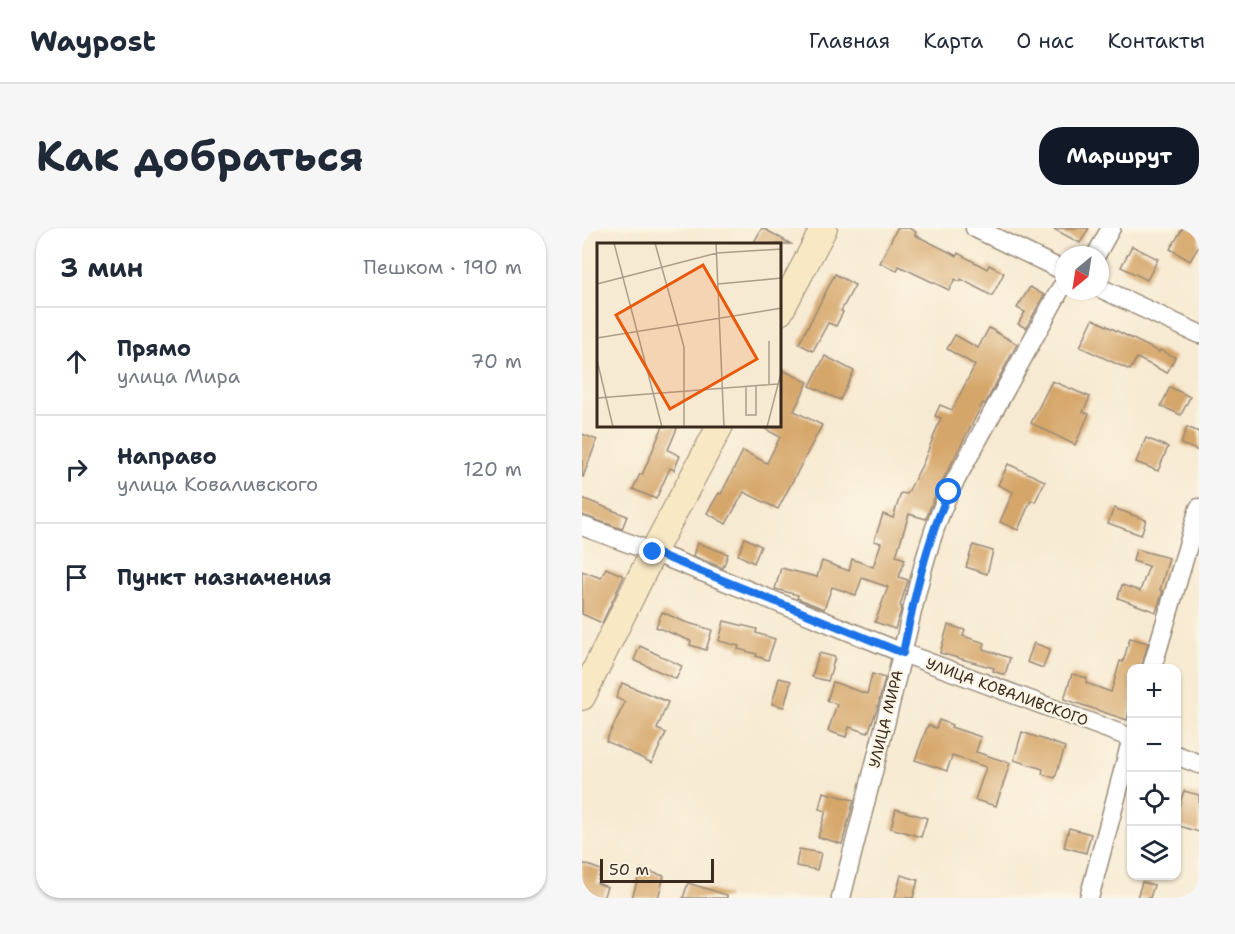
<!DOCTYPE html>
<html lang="ru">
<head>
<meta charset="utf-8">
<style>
  :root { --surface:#fff; --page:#f6f6f7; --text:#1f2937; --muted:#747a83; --line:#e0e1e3; --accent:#111827 }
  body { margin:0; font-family:"Shantell Sans",sans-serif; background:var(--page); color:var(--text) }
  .controls { position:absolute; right:18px; bottom:18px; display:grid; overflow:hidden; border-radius:12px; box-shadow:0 2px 4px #0004 }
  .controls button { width:54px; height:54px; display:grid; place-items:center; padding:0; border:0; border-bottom:2px solid var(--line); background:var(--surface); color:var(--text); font:30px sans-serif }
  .compass { position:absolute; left:473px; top:18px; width:54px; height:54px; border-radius:50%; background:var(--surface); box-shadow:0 2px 4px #0004; rotate:210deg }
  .scale { position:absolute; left:18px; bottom:15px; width:114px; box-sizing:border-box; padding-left:6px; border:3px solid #3b2a1e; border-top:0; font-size:16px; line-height:21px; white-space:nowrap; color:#3b2a1e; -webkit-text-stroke:4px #fcf5e5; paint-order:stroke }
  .stop { position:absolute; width:18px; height:18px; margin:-14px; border:4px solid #1a73e8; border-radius:50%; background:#fff }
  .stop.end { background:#1a73e8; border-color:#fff; box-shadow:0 2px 6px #0008 }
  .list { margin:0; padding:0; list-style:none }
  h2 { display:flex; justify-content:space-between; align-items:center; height:78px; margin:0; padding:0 24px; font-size:26px }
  h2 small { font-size:20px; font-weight:400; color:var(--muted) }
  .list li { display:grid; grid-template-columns:39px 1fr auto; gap:18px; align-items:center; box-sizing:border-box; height:108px; padding:0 24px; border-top:2px solid var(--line) }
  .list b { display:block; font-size:22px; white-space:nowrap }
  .list p { margin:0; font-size:20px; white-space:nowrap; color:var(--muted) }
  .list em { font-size:20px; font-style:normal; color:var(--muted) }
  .icon { flex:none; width:33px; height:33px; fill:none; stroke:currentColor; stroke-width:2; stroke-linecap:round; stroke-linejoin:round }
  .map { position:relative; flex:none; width:617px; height:670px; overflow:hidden; border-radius:24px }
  header { display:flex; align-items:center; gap:36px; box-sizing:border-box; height:84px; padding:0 30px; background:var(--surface); border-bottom:2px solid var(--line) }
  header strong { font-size:28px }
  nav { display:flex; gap:33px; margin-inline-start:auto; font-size:21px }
  .intro { display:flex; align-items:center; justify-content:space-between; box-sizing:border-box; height:144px; padding:0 36px }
  h1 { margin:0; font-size:42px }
  .button { padding:15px 27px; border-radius:24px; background:var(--accent); color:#fff; font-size:21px; font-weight:700 }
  main { display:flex; gap:36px; padding:0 36px }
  aside { flex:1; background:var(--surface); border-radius:24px; box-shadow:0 2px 4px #0004 }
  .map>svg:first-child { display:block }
  .building { fill:#d5a669 }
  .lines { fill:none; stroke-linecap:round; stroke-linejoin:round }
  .street-casing { stroke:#998a78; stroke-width:21 }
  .secondary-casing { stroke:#998a78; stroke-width:28 }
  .street { stroke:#fff; stroke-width:18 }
  .secondary { stroke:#f8e8c3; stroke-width:26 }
  .route { stroke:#1a73e8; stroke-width:8 }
  .labels { text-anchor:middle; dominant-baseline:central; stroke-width:5; stroke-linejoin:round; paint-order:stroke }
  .street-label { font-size:15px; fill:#3b2a1e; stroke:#fcf5e5 }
  .inset-road { fill:none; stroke:#ac9d8a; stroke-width:1.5 }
  .view { fill:#e8590c; fill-opacity:0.15; stroke:#e8590c; stroke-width:3 }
  .inset-edge { fill:none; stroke:#3b2a1e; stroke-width:3 }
</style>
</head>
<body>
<header>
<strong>Waypost</strong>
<nav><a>Главная</a><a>Карта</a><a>О нас</a><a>Контакты</a></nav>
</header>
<div class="intro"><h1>Как добраться</h1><a class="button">Маршрут</a></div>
<main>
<aside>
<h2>3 мин<small>Пешком · 190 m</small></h2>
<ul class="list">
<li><svg class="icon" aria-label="ahead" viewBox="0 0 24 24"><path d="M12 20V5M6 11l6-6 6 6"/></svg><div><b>Прямо</b><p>улица Мира</p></div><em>70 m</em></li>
<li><svg class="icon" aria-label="right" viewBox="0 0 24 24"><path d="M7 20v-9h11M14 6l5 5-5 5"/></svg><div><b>Направо</b><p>улица Коваливского</p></div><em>120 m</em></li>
<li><svg class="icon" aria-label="arrive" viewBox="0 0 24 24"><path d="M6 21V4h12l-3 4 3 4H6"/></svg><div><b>Пункт назначения</b></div></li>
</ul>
</aside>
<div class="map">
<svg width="617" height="670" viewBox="0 0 617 670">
  <rect width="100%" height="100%" fill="#fcf5e5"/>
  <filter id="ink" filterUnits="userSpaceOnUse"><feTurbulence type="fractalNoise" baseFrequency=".0167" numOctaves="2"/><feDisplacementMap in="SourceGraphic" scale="12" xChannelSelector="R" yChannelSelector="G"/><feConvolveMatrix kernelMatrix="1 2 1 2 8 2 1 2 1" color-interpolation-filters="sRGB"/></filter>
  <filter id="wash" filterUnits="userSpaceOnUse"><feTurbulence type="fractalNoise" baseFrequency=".008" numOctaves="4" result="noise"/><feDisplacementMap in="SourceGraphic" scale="24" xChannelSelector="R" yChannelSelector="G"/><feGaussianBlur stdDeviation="1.35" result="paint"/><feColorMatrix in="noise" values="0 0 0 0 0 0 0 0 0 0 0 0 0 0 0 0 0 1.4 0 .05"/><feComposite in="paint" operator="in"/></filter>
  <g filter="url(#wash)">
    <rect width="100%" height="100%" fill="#f7ead2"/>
    <g id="blocks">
      <g class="building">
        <polygon points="180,0 181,0 209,16 171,16"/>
        <polygon points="315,0 327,0 334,4 333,7 375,28 376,25 405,41 407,37 422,45 410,68 379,51 378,54 373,51 367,62 317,38 315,43 298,35"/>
        <polygon points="470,0 507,0 498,15"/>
        <polygon points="601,0 608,0 617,5 617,18 608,33 588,21"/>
        <polygon points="550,18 576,31 565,52 539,39"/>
        <polygon points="253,46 273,57 259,83 261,84 254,98 246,95 231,123 217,116"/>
        <polygon points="448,59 462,67 444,100 436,96 443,84 435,80"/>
        <polygon points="511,91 577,124 578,122 593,129 585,145 555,130 548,142 498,119"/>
        <polygon points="407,100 435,116 403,176 401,175 354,265 344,291 327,286 314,328 323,331 317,349 326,352 318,378 320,379 313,401 293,394 306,359 280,350 274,367 250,359 242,381 215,370 216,367 193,361 199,340 235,349 240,333 267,343 270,331 291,339 299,315 292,313 301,286 311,290 319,265 325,266 341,235 359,190 353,188 358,177 370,182 393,137 365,121 373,107 396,120"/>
        <polygon points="243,128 272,143 258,172 228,158"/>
        <polygon points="198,141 226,154 212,183 240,197 196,281 162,264 144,296 125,285 137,265 139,266 161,223 185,235 198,209 178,198 198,198"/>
        <polygon points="470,153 508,169 501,184 507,186 493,217 449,195"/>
        <polygon points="588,159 608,169 599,187 579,178"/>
        <polygon points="81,198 96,198 86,222 98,228 92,242 88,240 74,271 51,261 58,246 60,247"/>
        <polygon points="605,199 617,204 617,223 599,216"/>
        <polygon points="0,206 15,212 1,249 0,249"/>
        <polygon points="564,210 586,219 576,243 554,234"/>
        <polygon points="426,236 463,253 453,274 449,272 436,302 418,294 431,264 416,257"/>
        <polygon points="0,270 45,288 40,301 0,287"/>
        <polygon points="532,280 564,292 559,307 526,295"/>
        <polygon points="163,310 179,318 172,335 156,327"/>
        <polygon points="115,315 146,326 141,340 111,328"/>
        <polygon points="391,317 411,323 405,346 384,339"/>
        <polygon points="554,321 587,330 578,362 581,363 574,384 536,370 540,357 558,363 567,338 551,333"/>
        <polygon points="24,340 42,348 20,395 0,386 0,343 19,350"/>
        <polygon points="80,384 103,394 130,402 124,422 108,417 109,413 74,399"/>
        <polygon points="142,393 175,401 174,405 193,411 186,432 174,428 175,426 156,421 157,418 137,413"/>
        <polygon points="366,397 383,402 381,408 403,415 401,421 428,430 423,447 411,443 412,440 358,425"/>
        <polygon points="548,410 566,415 559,441 549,441 549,478 545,492 482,471 490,446 505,450 504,455 529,464 538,433 541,434"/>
        <polygon points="452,415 468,421 461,440 445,434"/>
        <polygon points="58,418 100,438 94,451 52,432"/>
        <polygon points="237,425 253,429 246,453 230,449"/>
        <polygon points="290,446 303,450 295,481 286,505 267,499 264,509 246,503 255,476 245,473 251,454 285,466"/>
        <polygon points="197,450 209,453 202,479 190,476"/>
        <polygon points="40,455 86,474 75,501 84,505 70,535 24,513 43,474 34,470"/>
        <polygon points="357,492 370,497 369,499 399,509 394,524 428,535 414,578 393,572 404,539 370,528 365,543 333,532 346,497 354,500"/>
        <polygon points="440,504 483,519 473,550 460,546 461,541 432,532"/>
        <polygon points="602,563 617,567 617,604 594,597 594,588"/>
        <polygon points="241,564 272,572 260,616 236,609 244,583 237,581"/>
        <polygon points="314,581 345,590 339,609 309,600"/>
        <polygon points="487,600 509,606 504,625 482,619"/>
        <polygon points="217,621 239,625 235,642 214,638"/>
        <polygon points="0,635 19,642 15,655 25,659 21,670 0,670"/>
        <polygon points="59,641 82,648 76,670 50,670"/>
        <polygon points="319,647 336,652 331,670 313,670"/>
        <polygon points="560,654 572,657 568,670 555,670"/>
        <polygon points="106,655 145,667 145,670 101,670"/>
      </g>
    </g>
  </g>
  <g filter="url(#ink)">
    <use href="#blocks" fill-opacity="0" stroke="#998a78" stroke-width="1.5"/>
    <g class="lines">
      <g class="street-casing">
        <g id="street">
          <polyline points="393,0 482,43"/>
          <polyline points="514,27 529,0"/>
          <polyline points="518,60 617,106"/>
          <polyline points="0,298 71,324 321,425 550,510 507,670"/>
          <polyline points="570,440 617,280"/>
          <polyline points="594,527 617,536"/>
          <path d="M259,670C279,589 301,508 320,426C333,371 344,316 367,264L479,60L482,58"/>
        </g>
      </g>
      <g class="secondary-casing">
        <g id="secondary">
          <polyline points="198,84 242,0"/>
          <polyline points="0,469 71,324 138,198"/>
        </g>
      </g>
      <use href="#street" class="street"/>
      <use href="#secondary" class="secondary"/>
    </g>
  </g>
  <g class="lines" filter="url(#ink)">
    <path class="route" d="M71,324L321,425C332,370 344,315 367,264"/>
  </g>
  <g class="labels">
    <g class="street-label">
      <text transform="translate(425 464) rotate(20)">УЛИЦА КОВАЛИВСКОГО</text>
      <text transform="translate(304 491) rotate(-76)">УЛИЦА МИРА</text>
    </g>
  </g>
  <g transform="translate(15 15)">
    <rect width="184" height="184" fill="#f7ead2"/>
    <path class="inset-road" d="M17,0L65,184M58,0L87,104V184M119,0L127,184M0,41L120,10L185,6M121,41L185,35M0,95L185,65M172,98V142M0,117L16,184M149,144V172H159V143M0,155L181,141M170,184L185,126"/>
    <path class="view" d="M106,22L160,116L73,166L19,72Z"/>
    <rect width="184" height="184" class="inset-edge"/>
  </g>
</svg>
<div class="controls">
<button>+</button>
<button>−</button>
<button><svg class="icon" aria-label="locate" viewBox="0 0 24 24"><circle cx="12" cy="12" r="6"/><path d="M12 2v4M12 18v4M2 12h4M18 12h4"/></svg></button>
<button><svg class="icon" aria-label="layers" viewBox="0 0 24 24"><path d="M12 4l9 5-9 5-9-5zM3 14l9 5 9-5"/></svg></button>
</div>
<svg class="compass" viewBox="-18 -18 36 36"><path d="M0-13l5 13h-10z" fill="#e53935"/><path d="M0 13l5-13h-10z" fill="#747a83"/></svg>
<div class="scale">50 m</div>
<div class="stop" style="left:367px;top:264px"></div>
<div class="stop end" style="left:71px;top:324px"></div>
</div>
</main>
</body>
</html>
